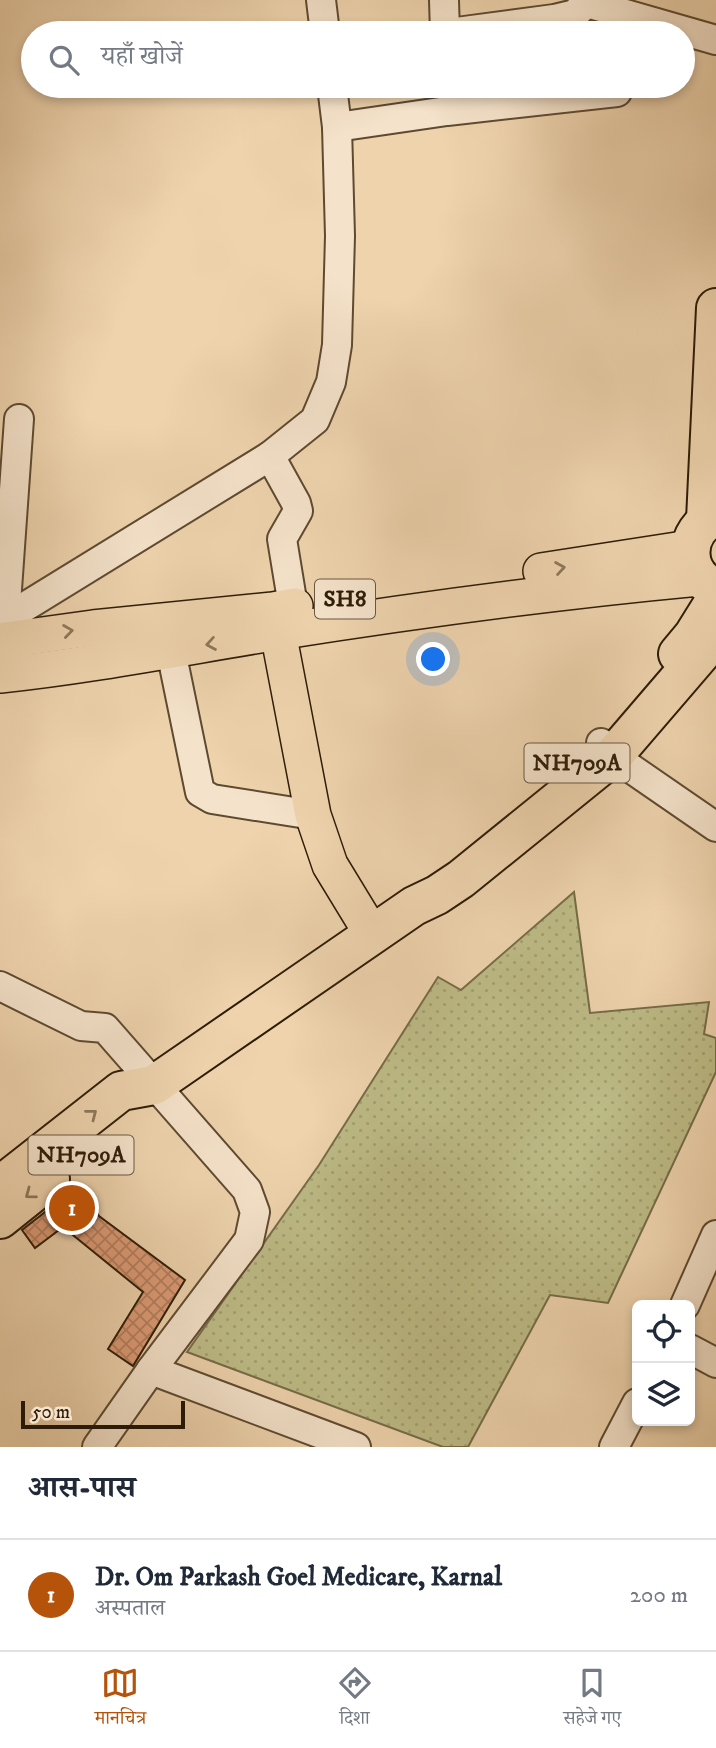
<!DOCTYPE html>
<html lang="hi">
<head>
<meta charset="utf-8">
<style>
  :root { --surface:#fff; --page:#f6f6f7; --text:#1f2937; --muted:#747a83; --line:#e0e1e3; --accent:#b45309 }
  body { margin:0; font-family:"IM FELL DW Pica","Noto Serif Devanagari",serif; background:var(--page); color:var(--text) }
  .controls { position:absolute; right:21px; bottom:21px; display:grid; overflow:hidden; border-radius:10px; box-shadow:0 4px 10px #0003 }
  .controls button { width:63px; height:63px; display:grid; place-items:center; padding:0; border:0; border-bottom:2px solid var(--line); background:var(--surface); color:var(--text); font:35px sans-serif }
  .scale { position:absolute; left:21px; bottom:18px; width:164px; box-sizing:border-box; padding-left:7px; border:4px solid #2e1c08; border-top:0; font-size:19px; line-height:24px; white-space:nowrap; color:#2e1c08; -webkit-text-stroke:5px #f4e2ca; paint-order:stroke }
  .you { position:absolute; left:434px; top:660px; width:24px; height:24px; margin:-18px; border:5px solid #fff; border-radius:50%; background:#1a73e8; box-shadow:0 0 0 10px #1a73e833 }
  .badge { display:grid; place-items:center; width:46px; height:46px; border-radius:50%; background:var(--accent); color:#fff; font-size:23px; font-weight:700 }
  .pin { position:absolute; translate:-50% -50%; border:4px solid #fff; box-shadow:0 2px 7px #0006 }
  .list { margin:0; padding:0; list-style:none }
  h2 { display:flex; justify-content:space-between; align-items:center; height:91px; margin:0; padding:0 28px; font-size:30px }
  h2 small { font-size:23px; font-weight:400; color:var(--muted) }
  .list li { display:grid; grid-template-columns:46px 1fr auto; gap:21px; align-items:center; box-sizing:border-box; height:112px; padding:0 28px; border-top:2px solid var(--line) }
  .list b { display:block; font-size:26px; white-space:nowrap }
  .list p { margin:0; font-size:23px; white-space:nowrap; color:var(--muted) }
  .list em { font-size:23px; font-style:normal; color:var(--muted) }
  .icon { flex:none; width:38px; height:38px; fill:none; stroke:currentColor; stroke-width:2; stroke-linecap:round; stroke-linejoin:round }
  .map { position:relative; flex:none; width:716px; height:1447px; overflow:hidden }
  .search { position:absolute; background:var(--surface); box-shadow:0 4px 10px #0003; left:21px; right:21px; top:21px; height:77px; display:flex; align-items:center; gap:18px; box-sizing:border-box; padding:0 24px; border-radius:38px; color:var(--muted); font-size:26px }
  .sheet { height:203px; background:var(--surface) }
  nav { display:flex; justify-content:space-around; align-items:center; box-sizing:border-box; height:98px; border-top:2px solid var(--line); background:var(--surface); font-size:19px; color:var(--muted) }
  nav a { display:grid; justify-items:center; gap:4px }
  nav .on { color:var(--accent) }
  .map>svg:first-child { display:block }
  .grass { fill:url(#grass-dots); stroke:#766c47; stroke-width:2 }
  .building { fill:url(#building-cross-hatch); stroke:#2e1c08; stroke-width:2 }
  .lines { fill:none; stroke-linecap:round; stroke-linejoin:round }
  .minor-casing { stroke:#5e4a31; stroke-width:32 }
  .major-casing { stroke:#2e1c08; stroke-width:38 }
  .highway-casing { stroke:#2e1c08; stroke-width:42 }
  .minor { stroke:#f4e2ca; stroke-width:28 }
  .major { stroke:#eed3ad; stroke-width:35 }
  .highway { stroke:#eed3ad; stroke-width:38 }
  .oneway { stroke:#8e785a }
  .labels { text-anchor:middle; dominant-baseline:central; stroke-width:5; stroke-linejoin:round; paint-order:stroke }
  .shield { fill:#f4e2ca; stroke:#695742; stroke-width:2 }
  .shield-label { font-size:23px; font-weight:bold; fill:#2e1c08 }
</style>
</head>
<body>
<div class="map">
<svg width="716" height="1447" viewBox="0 0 716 1447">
  <defs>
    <pattern id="grass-dots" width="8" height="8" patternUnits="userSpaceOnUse" patternTransform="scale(1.75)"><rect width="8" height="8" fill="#bdbb86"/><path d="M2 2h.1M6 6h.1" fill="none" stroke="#a3a072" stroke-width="1.8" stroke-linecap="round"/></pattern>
    <pattern id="building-cross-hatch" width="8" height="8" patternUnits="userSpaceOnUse" patternTransform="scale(1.75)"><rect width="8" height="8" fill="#dc9b75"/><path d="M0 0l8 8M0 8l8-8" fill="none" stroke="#b37e5e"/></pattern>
  </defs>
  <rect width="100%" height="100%" fill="#eed3ad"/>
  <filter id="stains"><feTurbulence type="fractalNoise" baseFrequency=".00286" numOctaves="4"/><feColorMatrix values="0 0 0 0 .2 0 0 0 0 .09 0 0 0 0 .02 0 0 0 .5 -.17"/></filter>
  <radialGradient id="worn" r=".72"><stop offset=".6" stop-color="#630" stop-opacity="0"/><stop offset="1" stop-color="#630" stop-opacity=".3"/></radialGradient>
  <polygon class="grass" points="574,892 590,1013 709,1002 704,1034 716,1038 716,1072 608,1303 550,1295 468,1447 443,1447 187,1352 319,1165 438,977 461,990"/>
  <polygon class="building" points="80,1185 99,1216 185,1280 133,1366 108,1349 143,1292 63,1227 35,1248 22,1230"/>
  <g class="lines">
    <g class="minor-casing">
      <g id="minor">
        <polyline points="321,0 325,33"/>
        <polyline points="444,0 445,33"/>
        <polyline points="587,3 716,40"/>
        <polyline points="449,33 554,19 575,14 589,0"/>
        <polyline points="337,127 447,111 617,92"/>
        <polyline points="270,456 296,503 298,511 282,539 293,606"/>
        <polyline points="5,619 270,456 315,420 331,382 337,345 340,236 337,127 332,86"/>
        <polyline points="4,632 19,419"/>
        <polyline points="171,651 200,792 212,799 313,815"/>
        <polyline points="601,743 613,756 716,827"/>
        <polyline points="0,986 81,1026 105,1028 247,1190 255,1212 249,1240 151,1370 97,1447"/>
        <polyline points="685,1305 716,1235"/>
        <polyline points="690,1349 716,1363"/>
        <polyline points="151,1370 356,1447"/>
        <polyline points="614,1447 637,1403"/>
      </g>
    </g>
    <g class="major-casing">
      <g id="major">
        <polyline points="541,571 690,548"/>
        <polyline points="278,632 313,815 330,865 372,934"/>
        <polyline points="0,641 93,628 273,610 295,606"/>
        <path d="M0,675C94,665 185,647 278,632C418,610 559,591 699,578"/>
      </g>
    </g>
    <g class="highway-casing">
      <g id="highway">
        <path d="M716,516C683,530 681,574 716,588"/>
        <polyline points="706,520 716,308"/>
        <polyline points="678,654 693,636 716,599"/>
        <polyline points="0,1186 121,1091 154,1085 414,906 437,895 461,879 613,756 716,636"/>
        <polyline points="0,1219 50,1179"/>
      </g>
    </g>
    <use href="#minor" class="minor"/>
    <use href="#major" class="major"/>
    <use href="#highway" class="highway"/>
  </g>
  <defs><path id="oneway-chevron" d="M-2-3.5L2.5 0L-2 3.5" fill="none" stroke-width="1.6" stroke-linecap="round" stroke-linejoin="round" transform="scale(1.75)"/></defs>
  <g class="oneway">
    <use href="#oneway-chevron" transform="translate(560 568) rotate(-9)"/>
    <use href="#oneway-chevron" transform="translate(68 631) rotate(-8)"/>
    <use href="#oneway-chevron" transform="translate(211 644) rotate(170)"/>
    <use href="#oneway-chevron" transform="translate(92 1114) rotate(-38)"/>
    <use href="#oneway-chevron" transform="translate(30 1194) rotate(143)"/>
  </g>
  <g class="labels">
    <g class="shield">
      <rect x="315" y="579.5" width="60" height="39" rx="5"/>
      <rect x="524.5" y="743.5" width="105" height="39" rx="5"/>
      <rect x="28.5" y="1135.5" width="105" height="39" rx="5"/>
    </g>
    <g class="shield-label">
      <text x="345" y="599">SH8</text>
      <text x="577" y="763">NH709A</text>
      <text x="81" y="1155">NH709A</text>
    </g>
  </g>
  <rect width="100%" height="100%" filter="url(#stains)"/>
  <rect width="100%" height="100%" fill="url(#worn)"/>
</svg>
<div class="controls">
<button><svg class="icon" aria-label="locate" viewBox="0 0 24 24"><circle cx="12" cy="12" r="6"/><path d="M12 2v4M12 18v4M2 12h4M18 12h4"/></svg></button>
<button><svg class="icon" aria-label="layers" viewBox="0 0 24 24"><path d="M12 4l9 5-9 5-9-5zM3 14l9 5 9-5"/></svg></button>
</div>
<div class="scale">50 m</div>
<div class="you"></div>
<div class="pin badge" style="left:72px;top:1208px">1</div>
<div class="search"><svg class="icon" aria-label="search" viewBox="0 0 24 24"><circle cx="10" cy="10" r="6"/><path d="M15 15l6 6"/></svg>यहाँ खोजें</div>
</div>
<section class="sheet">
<h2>आस-पास<small></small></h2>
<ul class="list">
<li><span class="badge">1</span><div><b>Dr. Om Parkash Goel Medicare, Karnal</b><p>अस्पताल</p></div><em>200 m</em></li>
</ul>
</section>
<nav>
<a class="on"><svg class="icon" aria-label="map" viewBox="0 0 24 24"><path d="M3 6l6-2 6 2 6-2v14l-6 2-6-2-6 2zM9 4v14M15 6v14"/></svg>मानचित्र</a>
<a><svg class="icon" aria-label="directions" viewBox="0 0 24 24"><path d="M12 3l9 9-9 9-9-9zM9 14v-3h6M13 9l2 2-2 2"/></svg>दिशा</a>
<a><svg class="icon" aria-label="saved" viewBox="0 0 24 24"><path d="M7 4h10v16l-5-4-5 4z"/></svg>सहेजे गए</a>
</nav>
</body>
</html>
